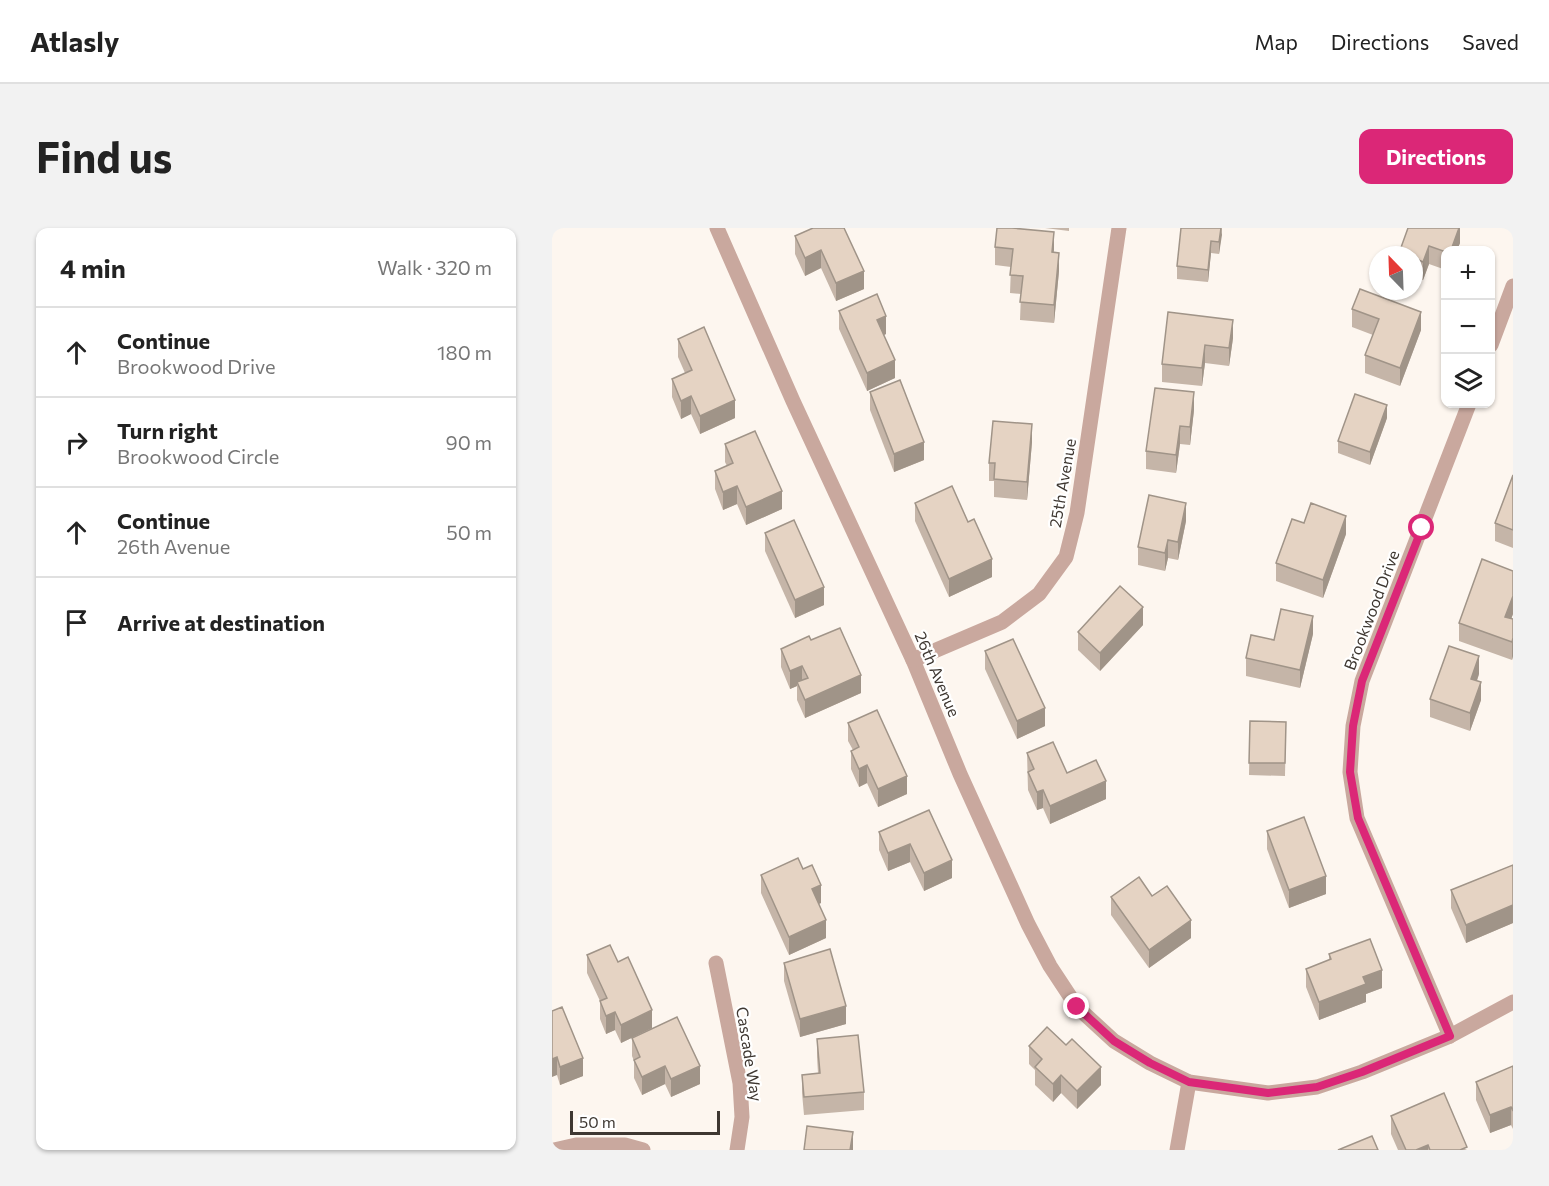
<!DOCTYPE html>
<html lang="en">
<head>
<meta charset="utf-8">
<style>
  :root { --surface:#fff; --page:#f2f2f2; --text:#222; --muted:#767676; --line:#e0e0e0; --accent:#db2777 }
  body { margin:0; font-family:Commissioner,sans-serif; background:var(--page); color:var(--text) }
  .controls { position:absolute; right:18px; top:18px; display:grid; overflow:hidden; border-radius:12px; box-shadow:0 2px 4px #0004 }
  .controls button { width:54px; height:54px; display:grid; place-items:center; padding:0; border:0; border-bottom:2px solid var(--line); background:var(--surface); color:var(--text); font:30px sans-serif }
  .compass { position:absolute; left:817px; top:18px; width:54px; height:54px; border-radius:50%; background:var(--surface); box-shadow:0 2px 4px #0004; rotate:337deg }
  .scale { position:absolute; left:18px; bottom:15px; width:150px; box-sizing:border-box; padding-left:6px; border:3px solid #3e3731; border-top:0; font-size:16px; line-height:21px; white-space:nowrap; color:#3e3731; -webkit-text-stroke:4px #fff; paint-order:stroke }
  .stop { position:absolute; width:18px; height:18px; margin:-14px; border:4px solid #db2777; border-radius:50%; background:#fff }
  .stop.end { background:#db2777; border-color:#fff; box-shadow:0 2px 6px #0008 }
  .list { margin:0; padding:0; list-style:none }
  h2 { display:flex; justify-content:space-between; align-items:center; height:78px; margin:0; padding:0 24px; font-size:26px }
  h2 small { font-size:20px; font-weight:400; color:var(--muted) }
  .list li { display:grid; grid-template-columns:39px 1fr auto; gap:18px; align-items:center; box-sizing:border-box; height:90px; padding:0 24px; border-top:2px solid var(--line) }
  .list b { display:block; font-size:22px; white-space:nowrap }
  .list p { margin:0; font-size:20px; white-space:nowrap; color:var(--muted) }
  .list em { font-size:20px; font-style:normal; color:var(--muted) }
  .icon { flex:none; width:33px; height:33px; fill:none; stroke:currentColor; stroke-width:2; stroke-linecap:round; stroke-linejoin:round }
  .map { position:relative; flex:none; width:961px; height:922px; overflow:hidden; border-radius:12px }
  header { display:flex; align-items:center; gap:36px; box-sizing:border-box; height:84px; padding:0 30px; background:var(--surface); border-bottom:2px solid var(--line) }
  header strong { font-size:28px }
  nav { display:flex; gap:33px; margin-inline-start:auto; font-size:21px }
  .intro { display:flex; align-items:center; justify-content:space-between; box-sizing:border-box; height:144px; padding:0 36px }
  h1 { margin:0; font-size:42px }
  .button { padding:15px 27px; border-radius:12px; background:var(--accent); color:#fff; font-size:21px; font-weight:700 }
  main { display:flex; gap:36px; padding:0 36px }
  aside { flex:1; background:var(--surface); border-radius:12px; box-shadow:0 2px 4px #0004 }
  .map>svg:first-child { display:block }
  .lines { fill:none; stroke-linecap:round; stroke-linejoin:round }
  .street { stroke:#c9a89e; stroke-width:15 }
  .wall { fill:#c5b5a8 }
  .shaded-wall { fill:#a09488 }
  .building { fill:#e5d3c3; stroke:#a09488; stroke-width:1.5 }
  .route { stroke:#db2777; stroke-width:8 }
  .labels { text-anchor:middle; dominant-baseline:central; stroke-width:4.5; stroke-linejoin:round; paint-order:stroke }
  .street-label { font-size:16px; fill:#3e3731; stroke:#fff }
</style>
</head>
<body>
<header>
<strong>Atlasly</strong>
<nav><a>Map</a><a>Directions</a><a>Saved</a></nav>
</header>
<div class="intro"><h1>Find us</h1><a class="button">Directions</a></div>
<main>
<aside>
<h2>4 min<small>Walk · 320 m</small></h2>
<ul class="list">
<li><svg class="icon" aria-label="ahead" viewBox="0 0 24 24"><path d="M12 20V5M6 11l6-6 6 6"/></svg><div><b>Continue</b><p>Brookwood Drive</p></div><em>180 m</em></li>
<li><svg class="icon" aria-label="right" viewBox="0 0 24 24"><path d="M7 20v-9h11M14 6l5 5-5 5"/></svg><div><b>Turn right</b><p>Brookwood Circle</p></div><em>90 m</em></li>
<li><svg class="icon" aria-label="ahead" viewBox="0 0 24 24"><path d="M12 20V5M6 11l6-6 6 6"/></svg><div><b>Continue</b><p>26th Avenue</p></div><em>50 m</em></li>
<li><svg class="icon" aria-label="arrive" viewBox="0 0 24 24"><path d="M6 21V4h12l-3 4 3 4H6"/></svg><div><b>Arrive at destination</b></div></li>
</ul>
</aside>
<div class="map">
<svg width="961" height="922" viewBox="0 0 961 922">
  <rect width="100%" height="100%" fill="#fdf6ef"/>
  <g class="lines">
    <g class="street">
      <polyline points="165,0 241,173 361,432 408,546 476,696 498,738 525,779 562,813 598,835 637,854 716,865 765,859 810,844 898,808 961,774"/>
      <polyline points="939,117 961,58"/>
      <polyline points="361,432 450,394 487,366 514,329 525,285 567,0"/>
      <polyline points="164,735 188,855 190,889 185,922"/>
      <polyline points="898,808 805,590 798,544 801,498 810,453 917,176"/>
      <polyline points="2,922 24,917 73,917 91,922"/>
      <polyline points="625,922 637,854"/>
    </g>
  </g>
  <g class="wall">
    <polygon points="261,0 312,61 284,73 269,40 253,48 243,26 243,8"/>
    <polygon points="493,0 517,0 517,3"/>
    <polygon points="670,0 667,26 659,25 656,54 625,51 625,38"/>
    <polygon points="908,0 908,15 905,22 894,22 894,42 877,36 871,52 862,48 862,27 847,27 847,25"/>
    <polygon points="443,19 502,24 507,43 502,95 468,92 469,66 458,65 459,39 443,37"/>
    <polygon points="800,81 869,102 848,158 813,145 813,127 821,107 800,99"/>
    <polygon points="287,83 334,106 332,107 343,150 315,163 287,101"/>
    <polygon points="616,84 681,110 677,138 653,135 650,158 610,154 610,136"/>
    <polygon points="126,111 183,190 148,206 139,186 129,191 120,169 120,151 133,145 126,129"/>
    <polygon points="318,164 372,232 342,244 318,182"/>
    <polygon points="642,182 638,217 628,216 624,245 594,241 594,223"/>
    <polygon points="835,190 818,237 786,225 786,213"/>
    <polygon points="480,214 475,272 442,269 442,253 437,253 437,235"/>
    <polygon points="173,216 230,281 194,297 185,276 171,282 163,261 163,243 175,238 173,234"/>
    <polygon points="961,247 961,320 943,313 943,295"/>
    <polygon points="363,275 440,349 397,369 363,293"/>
    <polygon points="634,293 626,332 616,330 613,343 586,337 586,319"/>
    <polygon points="752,295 794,306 771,370 724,353 724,335"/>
    <polygon points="213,305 272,377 243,390 213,323"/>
    <polygon points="961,343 961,386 959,391 961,391 961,428 960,432 907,413 907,395"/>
    <polygon points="591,397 548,443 526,422 526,404"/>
    <polygon points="761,406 748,460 694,448 694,430"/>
    <polygon points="229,421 309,465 253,490 245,472 245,458 238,461 229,439"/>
    <polygon points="433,423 493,498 465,511 433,441"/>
    <polygon points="927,446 925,453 929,472 918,503 878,489 878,471"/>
    <polygon points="698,493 734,494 733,548 697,547"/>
    <polygon points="296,495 355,566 326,579 315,555 307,559 299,541 299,523 301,522 296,513"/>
    <polygon points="475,525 515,545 554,571 498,596 491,580 485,582 476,562"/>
    <polygon points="377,582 400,650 372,663 358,634 336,643 327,622 327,604"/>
    <polygon points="715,603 774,666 737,680 715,621"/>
    <polygon points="961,637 961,695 914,715 899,680 899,662"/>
    <polygon points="251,641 269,675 266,676 274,710 237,727 209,665 209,647"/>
    <polygon points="600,668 639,710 597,740 559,687 559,669"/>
    <polygon points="777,726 830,760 814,766 814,774 767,792 754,759 754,741 777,732"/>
    <polygon points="35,727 66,734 100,800 148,856 119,869 113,856 90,867 82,850 82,833 80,828 80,810 94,803 69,815 63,802 54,806 48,791 48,773 35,745"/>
    <polygon points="232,735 294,796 248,809 232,753"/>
    <polygon points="0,783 31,848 8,857 5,847"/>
    <polygon points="265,811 312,864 312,882 252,887 250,865 250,847 266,845 265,829"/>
    <polygon points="477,818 549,857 525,881 509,865 501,874 483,857 483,842 477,836"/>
    <polygon points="961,838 961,901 959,897 938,905 924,872 924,854"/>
    <polygon points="839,888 915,922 846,922 839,906"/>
  </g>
  <g class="shaded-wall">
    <polygon points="669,0 670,7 667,26 667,14"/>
    <polygon points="907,0 908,0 908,15 905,22 899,22"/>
    <polygon points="502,4 502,22 500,42 500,24"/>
    <polygon points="659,13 659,25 656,54 656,42"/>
    <polygon points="877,18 877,36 871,52 871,34"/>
    <polygon points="269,22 269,40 253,48 253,30"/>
    <polygon points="507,25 507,43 502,95 502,77"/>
    <polygon points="312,43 312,61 284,73 284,55"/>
    <polygon points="869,84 869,102 848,158 848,140"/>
    <polygon points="334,88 334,106 325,110 325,92"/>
    <polygon points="681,92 681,110 677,138 677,120"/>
    <polygon points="653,117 653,135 650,158 650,140"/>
    <polygon points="343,132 343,150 315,163 315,145"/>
    <polygon points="642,164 642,182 638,217 638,199"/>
    <polygon points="139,168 139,186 129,191 129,173"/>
    <polygon points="183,172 183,190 148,206 148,188"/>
    <polygon points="835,177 835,190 818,237 818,224"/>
    <polygon points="480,196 480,214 475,272 475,254"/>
    <polygon points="628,198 628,216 624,245 624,227"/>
    <polygon points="372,214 372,232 342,244 342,226"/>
    <polygon points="185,258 185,276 171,282 171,264"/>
    <polygon points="230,263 230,281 194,297 194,279"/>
    <polygon points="634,275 634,293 626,332 626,314"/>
    <polygon points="794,288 794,306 771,370 771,352"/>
    <polygon points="616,312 616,330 613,343 613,325"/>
    <polygon points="440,331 440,349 397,369 397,351"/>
    <polygon points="272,359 272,377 243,390 243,372"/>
    <polygon points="961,368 961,386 953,407 953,389"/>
    <polygon points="591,379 591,397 548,443 548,425"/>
    <polygon points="761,388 761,406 748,460 748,442"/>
    <polygon points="961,410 961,428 960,432 960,414"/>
    <polygon points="927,428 927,446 919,469 919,451"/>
    <polygon points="250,438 250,456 245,454 245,458 238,461 238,443"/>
    <polygon points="309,447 309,465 253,490 253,472"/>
    <polygon points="929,454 929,472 918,503 918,485"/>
    <polygon points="493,480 493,498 465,511 465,493"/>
    <polygon points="315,537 315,555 307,559 307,541"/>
    <polygon points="355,548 355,566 326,579 326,561"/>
    <polygon points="554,553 554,571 498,596 498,578"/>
    <polygon points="491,562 491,580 485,582 485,564"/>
    <polygon points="358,616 358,634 336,643 336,625"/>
    <polygon points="400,632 400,650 372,663 372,645"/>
    <polygon points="774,648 774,666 737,680 737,662"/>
    <polygon points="269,657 269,675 260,679 260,661"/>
    <polygon points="961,677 961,695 914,715 914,697"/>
    <polygon points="274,692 274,710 237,727 237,709"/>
    <polygon points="639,692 639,710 597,740 597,722"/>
    <polygon points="830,742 830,760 814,766 814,774 767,792 767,774 811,749"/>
    <polygon points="294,778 294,796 248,809 248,791"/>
    <polygon points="100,782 100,800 69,815 69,797"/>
    <polygon points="63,784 63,802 54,806 54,788"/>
    <polygon points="5,829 5,847 0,849 0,831"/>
    <polygon points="31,830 31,848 8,857 8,839"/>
    <polygon points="113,838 113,856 90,867 90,849"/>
    <polygon points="148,838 148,856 119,869 119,851"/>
    <polygon points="549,839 549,857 525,881 525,863"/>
    <polygon points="509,847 509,865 501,874 501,856"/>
    <polygon points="959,879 959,897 938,905 938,887"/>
    <polygon points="301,904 301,922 298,922"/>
    <polygon points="876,917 876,922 864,922"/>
  </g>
  <g class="building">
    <polygon points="261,0 292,0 312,43 284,55 269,22 253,30 243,8"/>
    <polygon points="445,0 460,0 502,4 500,24 507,25 502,77 468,74 471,48 458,47 461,21 443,19"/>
    <polygon points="629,0 669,0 667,14 659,13 656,42 625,38"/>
    <polygon points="856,0 907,0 899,22 894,22 894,24 877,18 871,34 862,30 862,27 853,27 847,25"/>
    <polygon points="808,61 869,84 848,140 813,127 827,91 800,81"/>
    <polygon points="325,66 334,88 325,92 343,132 315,145 287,83"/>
    <polygon points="616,84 681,92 677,120 653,117 650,140 610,136"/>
    <polygon points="152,99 183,172 148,188 139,168 129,173 120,151 140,142 126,111"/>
    <polygon points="348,152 372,214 342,226 318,164"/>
    <polygon points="603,160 642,164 638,199 628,198 624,227 594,223"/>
    <polygon points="803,166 835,177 818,224 786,213"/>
    <polygon points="441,193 480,196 475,254 442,251 443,235 437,235"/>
    <polygon points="203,203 230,263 194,279 185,258 171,264 163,243 181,235 173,216"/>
    <polygon points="961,247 961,302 943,295"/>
    <polygon points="400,258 416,294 422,291 440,331 397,351 363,275"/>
    <polygon points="597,267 634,275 626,314 616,312 613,325 586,319"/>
    <polygon points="759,275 794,288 771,352 724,335 740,291 752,295"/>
    <polygon points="242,292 272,359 243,372 213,305"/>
    <polygon points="930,331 961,343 961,368 953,389 961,391 961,410 960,414 907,395"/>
    <polygon points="568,358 591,379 548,425 526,404"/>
    <polygon points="729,381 761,388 748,442 694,430 699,407 722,412"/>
    <polygon points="288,400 309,447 253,472 245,454 256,450 250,438 238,443 229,421 257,408 259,412"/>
    <polygon points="461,411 493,480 465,493 433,423"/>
    <polygon points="897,418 927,428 919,451 929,454 918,485 878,471"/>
    <polygon points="325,482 355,548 326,561 315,537 307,541 299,523 307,519 296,495"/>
    <polygon points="698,493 734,494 733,535 697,535"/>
    <polygon points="501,514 515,545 544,532 554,553 498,578 491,562 485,564 476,544 482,541 475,525"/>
    <polygon points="377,582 400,632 372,645 358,616 336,625 327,604"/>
    <polygon points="752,589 774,648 737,662 715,603"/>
    <polygon points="246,630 251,641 260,637 269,657 260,661 274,692 237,709 209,647"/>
    <polygon points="961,637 961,677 914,697 899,662"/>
    <polygon points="587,649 600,668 615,658 639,692 597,722 559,669"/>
    <polygon points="818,711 830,742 811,749 814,756 767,774 754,741 779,731 777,726"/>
    <polygon points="58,717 66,734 76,729 100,782 69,797 63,784 54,788 48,773 55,770 35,727"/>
    <polygon points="278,721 294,778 248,791 232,735"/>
    <polygon points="10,779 31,830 8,839 5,829 0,831 0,783"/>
    <polygon points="125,789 148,838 119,851 113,838 90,849 82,832 88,829 80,810"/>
    <polygon points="495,799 514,817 520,811 549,839 525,863 509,847 501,856 483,839 490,831 477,818"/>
    <polygon points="306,807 312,864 252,869 250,847 268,845 265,811"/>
    <polygon points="961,838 961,883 959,879 938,887 924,854"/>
    <polygon points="892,865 915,919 908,922 878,922 876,917 864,922 854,922 839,888"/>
    <polygon points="255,898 301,904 298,922 252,922"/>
    <polygon points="820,908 826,922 786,922"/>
  </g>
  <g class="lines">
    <polyline class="route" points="525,779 562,813 598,835 637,854 716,865 765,859 810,844 898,808 806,590 798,544 801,498 810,453 870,300"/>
  </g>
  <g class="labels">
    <g class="street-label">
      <text transform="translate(510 255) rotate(-80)">25th Avenue</text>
      <text transform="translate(819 382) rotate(-69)">Brookwood Drive</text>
      <text transform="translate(386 446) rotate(67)">26th Avenue</text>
      <text transform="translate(198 826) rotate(81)">Cascade Way</text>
    </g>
  </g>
</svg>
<div class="controls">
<button>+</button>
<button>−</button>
<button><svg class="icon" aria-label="layers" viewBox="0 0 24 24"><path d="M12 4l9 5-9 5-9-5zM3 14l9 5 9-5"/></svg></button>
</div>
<svg class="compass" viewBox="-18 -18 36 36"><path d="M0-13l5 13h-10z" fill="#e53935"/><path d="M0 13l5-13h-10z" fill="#767676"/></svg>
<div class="scale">50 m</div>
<div class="stop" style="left:870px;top:300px"></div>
<div class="stop end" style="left:525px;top:779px"></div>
</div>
</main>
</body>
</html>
